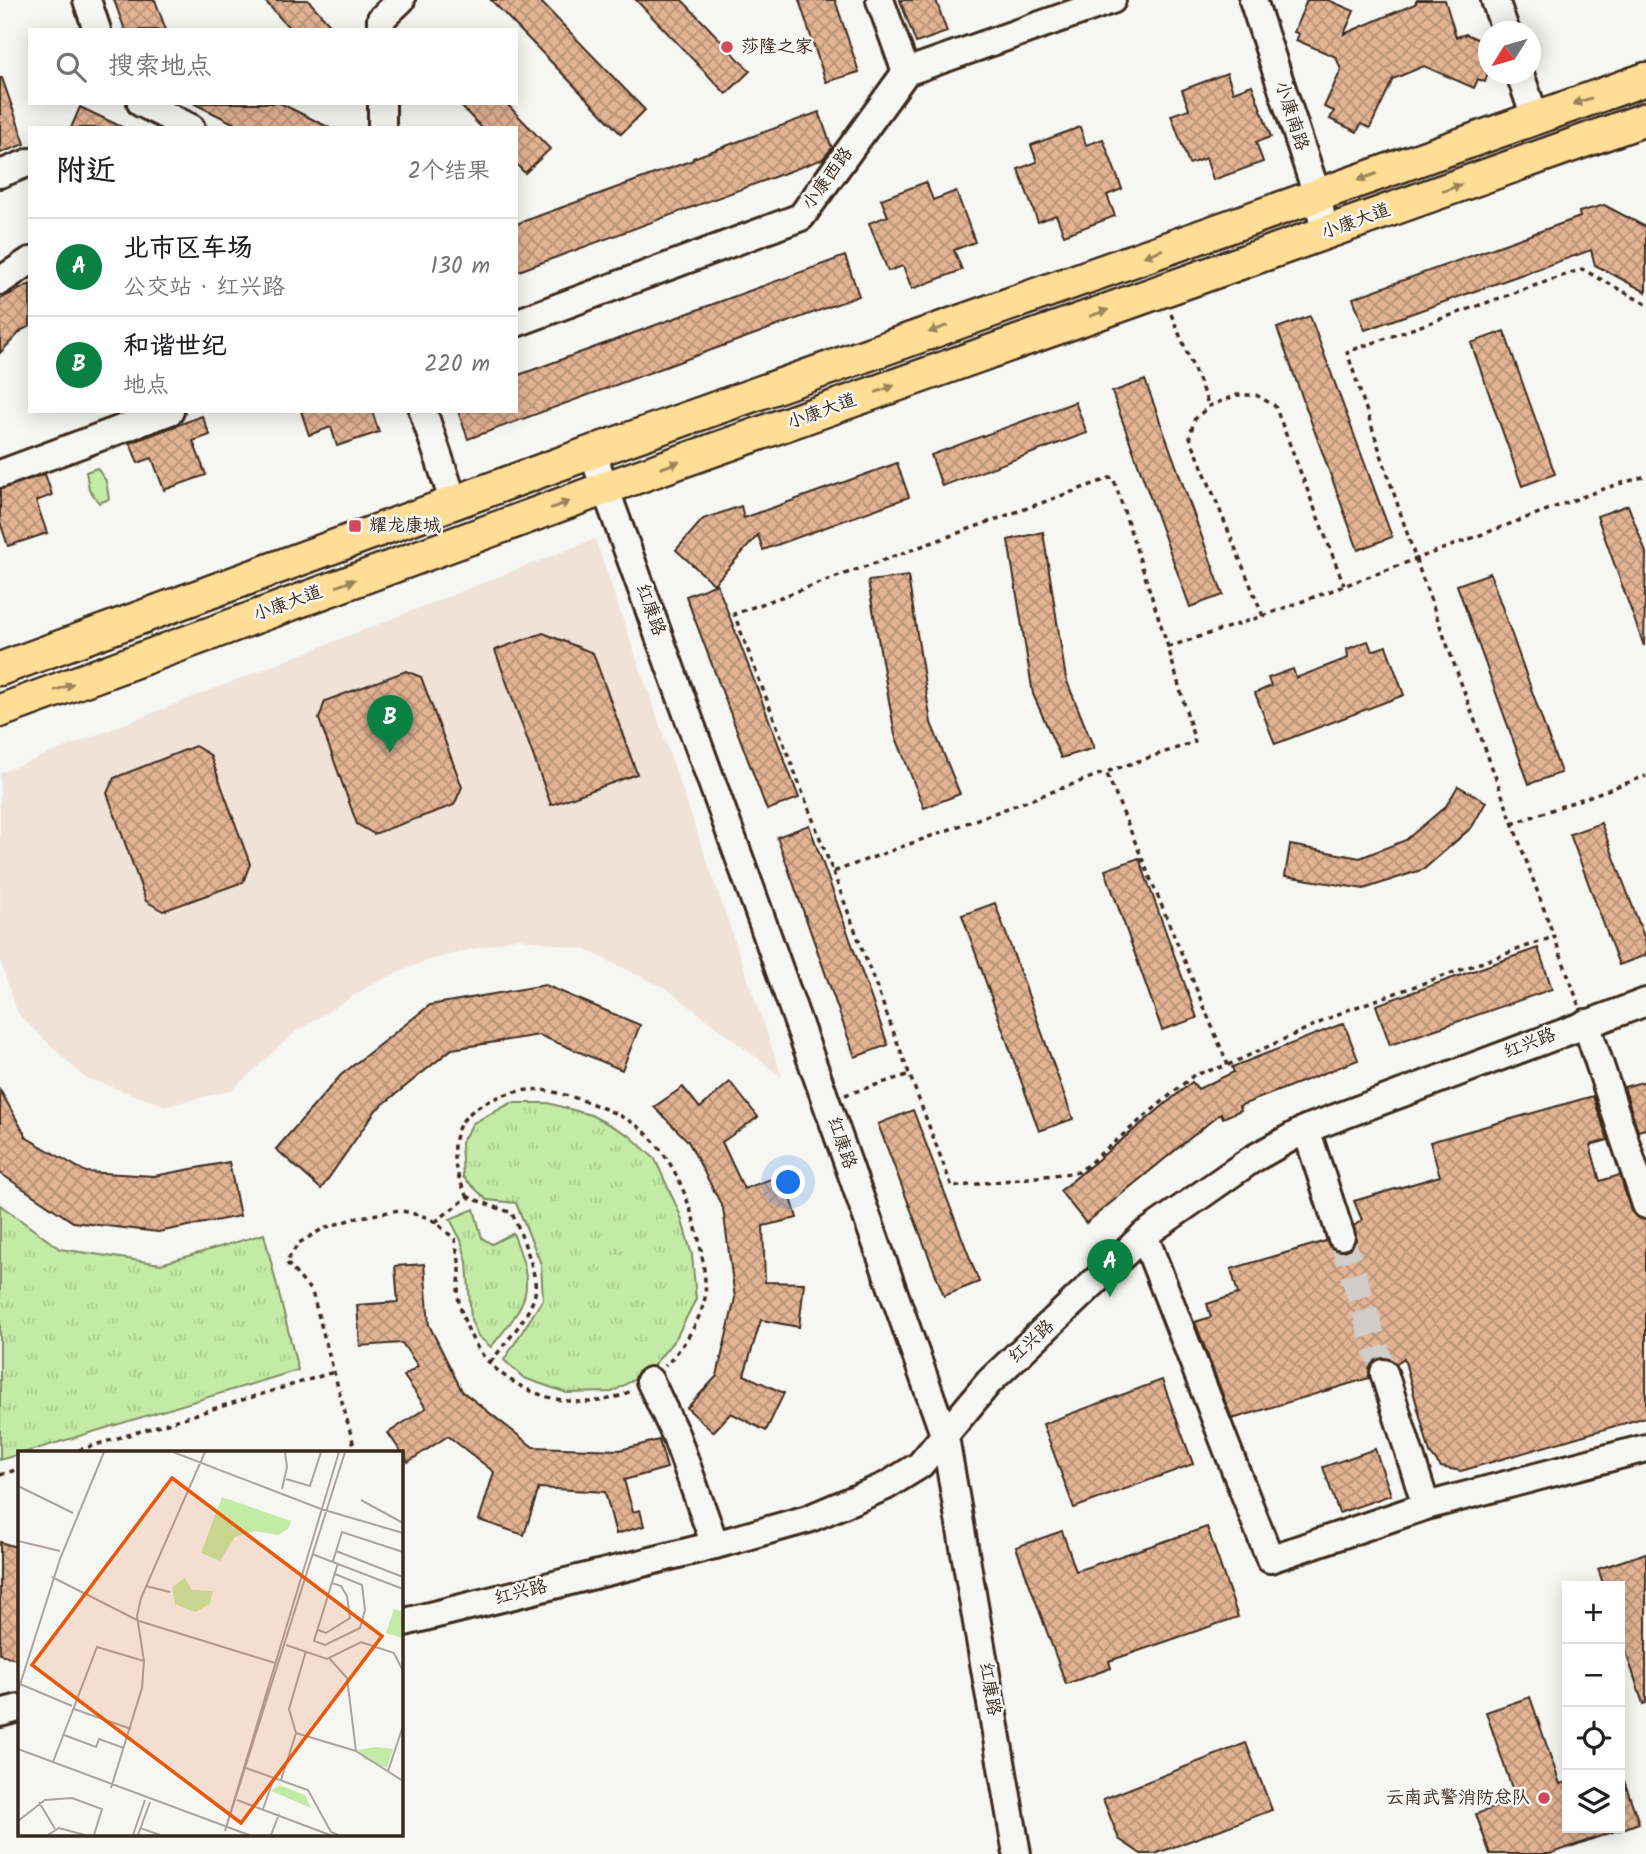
<!DOCTYPE html>
<html lang="zh">
<head>
<meta charset="utf-8">
<style>
  :root { --surface:#fff; --page:#f6f6f6; --text:#202124; --muted:#757577; --line:#e0e0e0; --accent:#0b8043 }
  body { margin:0; font-family:Kalam,"LXGW WenKai TC",sans-serif; background:var(--page); color:var(--text) }
  .controls { position:absolute; right:21px; bottom:21px; display:grid; overflow:hidden; border-radius:0px; box-shadow:0 4px 18px #0003 }
  .controls button { width:63px; height:63px; display:grid; place-items:center; padding:0; border:0; border-bottom:2px solid var(--line); background:var(--surface); color:var(--text); font:35px sans-serif }
  .compass { position:absolute; left:1478px; top:21px; width:63px; height:63px; border-radius:50%; background:var(--surface); box-shadow:0 4px 18px #0003; rotate:233deg }
  .you { position:absolute; left:789px; top:1183px; width:24px; height:24px; margin:-18px; border:5px solid #fff; border-radius:50%; background:#1a73e8; box-shadow:0 0 0 10px #1a73e833 }
  .badge { display:grid; place-items:center; width:46px; height:46px; border-radius:50%; background:var(--accent); color:#fff; font-size:23px; font-weight:700 }
  .pin { position:absolute; translate:-50% -58px; filter:drop-shadow(0 2px 4px #0008) }
  .pin::after { content:''; position:absolute; top:37px; width:24px; height:21px; background:inherit; clip-path:polygon(0 0,100% 0,50% 100%) }
  .list { margin:0; padding:0; list-style:none }
  h2 { display:flex; justify-content:space-between; align-items:center; height:91px; margin:0; padding:0 28px; font-size:30px }
  h2 small { font-size:23px; font-weight:400; color:var(--muted) }
  .list li { display:grid; grid-template-columns:46px 1fr auto; gap:21px; align-items:center; box-sizing:border-box; height:98px; padding:0 28px; border-top:2px solid var(--line) }
  .list b { display:block; font-size:26px; white-space:nowrap }
  .list p { margin:0; font-size:23px; white-space:nowrap; color:var(--muted) }
  .list em { font-size:23px; font-style:normal; color:var(--muted) }
  .icon { flex:none; width:38px; height:38px; fill:none; stroke:currentColor; stroke-width:2; stroke-linecap:round; stroke-linejoin:round }
  .map { position:relative; flex:none; width:1646px; height:1854px; overflow:hidden }
  .search { position:absolute; background:var(--surface); box-shadow:0 4px 18px #0003; left:28px; top:28px; width:490px; height:77px; display:flex; align-items:center; gap:18px; box-sizing:border-box; padding:0 24px; border-radius:0px; color:var(--muted); font-size:26px }
  .panel { position:absolute; background:var(--surface); box-shadow:0 4px 18px #0003; left:28px; top:126px; width:490px; height:287px; border-radius:0px }
  .map>svg:first-child { display:block }
  .built { fill:#f0e2d6 }
  .grass { fill:url(#grass-tufts); stroke:#7f8a62; stroke-width:2 }
  .building { fill:url(#building-cross-hatch); stroke:#3b2a1e; stroke-width:2 }
  .lines { fill:none; stroke-linecap:round; stroke-linejoin:round }
  .minor-tunnel { stroke:#d1cdc8; stroke-width:26; stroke-dasharray:26 13; stroke-linecap:butt }
  .minor-casing { stroke:#3b2a1e; stroke-width:32 }
  .major-casing { stroke:#3b2a1e; stroke-width:37 }
  .path { stroke:#3b2a1e; stroke-width:3.5; stroke-dasharray:5 5; stroke-linecap:butt }
  .minor { stroke:#f6f6f2; stroke-width:26 }
  .major { stroke:#fedd96; stroke-width:32 }
  .oneway { fill:#9c845a }
  .poi-dot { fill:#d1495b; stroke:#f6f6f2; stroke-width:2.5 }
  .labels { text-anchor:middle; dominant-baseline:central; stroke-width:5; stroke-linejoin:round; paint-order:stroke }
  .poi-label { font-size:18px; fill:#3b2a1e; stroke:#f6f6f2; text-anchor:start }
  .street-label { font-size:18px; fill:#3b2a1e; stroke:#f6f6f2 }
  .inset-road { fill:none; stroke:#aba49d; stroke-width:2 }
  .view { fill:#e8590c; fill-opacity:0.15; stroke:#e8590c; stroke-width:3.5 }
  .inset-edge { fill:none; stroke:#3b2a1e; stroke-width:3.5 }
</style>
</head>
<body>
<div class="map">
<svg width="1646" height="1854" viewBox="0 0 1646 1854">
  <defs>
    <pattern id="grass-tufts" width="24" height="20" patternUnits="userSpaceOnUse" patternTransform="scale(1.75)"><rect width="24" height="20" fill="#c3eba6"/><path d="M3 7l-1-3M5 7V3M7 7l1-3M15 17l-1-3M17 17v-4M19 17l1-3" fill="none" stroke="#a8ca8e"/></pattern>
    <pattern id="building-cross-hatch" width="8" height="8" patternUnits="userSpaceOnUse" patternTransform="scale(1.75)"><rect width="8" height="8" fill="#e3b394"/><path d="M0 0l8 8M0 8l8-8" fill="none" stroke="#b99278"/></pattern>
  </defs>
  <rect width="100%" height="100%" fill="#f6f6f2"/>
  <filter id="ink" filterUnits="userSpaceOnUse"><feTurbulence type="fractalNoise" baseFrequency=".0143" numOctaves="2"/><feDisplacementMap in="SourceGraphic" scale="14" xChannelSelector="R" yChannelSelector="G"/><feConvolveMatrix kernelMatrix="1 2 1 2 8 2 1 2 1" color-interpolation-filters="sRGB"/></filter>
  <g filter="url(#ink)">
    <polygon class="built" points="595,539 782,1077 667,989 584,949 518,938 428,960 374,983 295,1032 232,1090 166,1106 84,1077 18,1014 0,960 0,773"/>
    <g class="grass">
      <polygon points="97,468 106,481 109,499 99,503 89,489 86,472"/>
      <polygon points="511,1103 548,1103 591,1115 629,1135 655,1159 680,1214 692,1255 696,1299 676,1338 649,1371 612,1392 567,1393 524,1378 504,1360 543,1299 541,1264 516,1203 487,1200 463,1177 461,1143 473,1123"/>
      <polygon points="0,1205 60,1249 161,1264 264,1234 298,1370 0,1460"/>
      <path d="M474,1209L482,1238L492,1244L513,1233C536,1290 529,1301 491,1347L478,1336L471,1320L467,1262L461,1240L450,1219Z"/>
    </g>
    <g class="building">
      <polygon points="114,0 155,0 166,30 125,30"/>
      <polygon points="264,0 308,0 335,30 291,30"/>
      <polygon points="491,0 539,0 645,110 621,134"/>
      <polygon points="636,0 682,0 750,71 726,94"/>
      <polygon points="799,0 835,0 859,72 826,82"/>
      <polygon points="900,0 936,0 947,32 916,43"/>
      <polygon points="1307,0 1328,0 1354,11 1344,34 1415,4 1417,0 1445,0 1456,37 1466,34 1488,44 1488,73 1485,82 1478,79 1474,88 1424,66 1393,79 1370,128 1361,124 1357,132 1330,119 1334,111 1324,107 1341,70 1336,57 1296,40 1299,34 1294,32"/>
      <polygon points="1227,73 1233,92 1252,85 1271,137 1256,142 1263,162 1213,180 1206,158 1189,164 1171,115 1189,109 1182,90"/>
      <polygon points="0,78 2,78 25,144 0,153"/>
      <polygon points="193,103 280,103 330,128 243,128"/>
      <polygon points="458,103 506,103 550,149 525,173 516,164 516,128 482,128"/>
      <polygon points="80,107 124,128 71,128"/>
      <polygon points="819,112 832,148 823,159 516,272 516,224 693,160 693,158"/>
      <polygon points="1080,127 1086,145 1103,139 1122,189 1107,195 1115,216 1064,235 1056,215 1038,222 1018,169 1037,162 1031,145"/>
      <polygon points="926,182 933,200 956,191 975,242 954,250 962,270 912,289 903,266 888,271 869,223 888,216 881,199"/>
      <polygon points="1604,205 1646,227 1646,292 1595,265 1591,250 1365,330 1353,298 1580,217 1579,212"/>
      <polygon points="845,256 859,296 468,439 458,411 516,411 516,376"/>
      <polygon points="30,284 30,326 22,330 0,353 0,299"/>
      <polygon points="1310,316 1392,537 1358,550 1277,328"/>
      <polygon points="1504,331 1555,474 1522,486 1471,343"/>
      <polygon points="1145,380 1223,595 1190,607 1112,392"/>
      <polygon points="1075,402 1087,433 942,486 931,455"/>
      <polygon points="301,411 372,411 379,432 337,446 331,427 309,435"/>
      <polygon points="202,416 210,435 193,441 206,475 164,490 152,458 138,463 130,443"/>
      <polygon points="897,463 909,497 763,550 758,535 714,584 676,550 703,519 741,506 744,518"/>
      <polygon points="45,474 52,495 36,501 47,533 8,546 0,522 0,489"/>
      <polygon points="1628,505 1646,553 1644,646 1597,516"/>
      <polygon points="1043,532 1066,679 1094,748 1061,758 1033,694 1008,540"/>
      <polygon points="1490,573 1561,773 1529,784 1457,585"/>
      <polygon points="908,576 931,723 960,794 924,808 895,735 868,581"/>
      <polygon points="717,584 799,798 767,810 686,596"/>
      <polygon points="543,633 593,653 637,774 551,805 495,650"/>
      <polygon points="1368,641 1372,651 1386,646 1404,695 1275,744 1255,693 1271,686 1268,678 1293,669 1296,678 1348,658 1347,649"/>
      <polygon points="406,671 421,677 462,787 454,805 374,834 357,824 319,719 325,701"/>
      <polygon points="195,746 210,755 250,864 243,882 163,911 146,901 107,793 114,778"/>
      <polygon points="1458,786 1486,802 1472,827 1424,869 1364,889 1285,876 1290,845 1360,858 1406,840 1446,806"/>
      <polygon points="1601,823 1646,942 1646,955 1619,965 1570,834"/>
      <polygon points="809,825 888,1045 855,1057 777,837"/>
      <polygon points="1139,858 1197,1018 1162,1030 1105,870"/>
      <polygon points="995,903 1073,1119 1039,1131 962,915"/>
      <polygon points="1538,948 1552,989 1390,1045 1376,1005"/>
      <polygon points="545,985 640,1025 622,1070 539,1035 452,1049 376,1110 321,1189 276,1149 341,1075 430,1005"/>
      <polygon points="1344,1023 1358,1060 1239,1106 1241,1110 1223,1118 1221,1113 1086,1223 1060,1191 1192,1082 1198,1089 1234,1072 1232,1067"/>
      <polygon points="1646,1081 1646,1129 1638,1131 1624,1087"/>
      <polygon points="730,1082 758,1117 722,1142 744,1189 784,1174 797,1218 763,1226 765,1282 804,1283 799,1327 761,1320 744,1375 784,1393 766,1431 731,1413 713,1432 687,1408 717,1376 735,1298 723,1208 688,1141 654,1107 683,1087 700,1108"/>
      <polygon points="0,1090 27,1138 86,1172 154,1176 229,1162 240,1216 158,1232 73,1222 0,1173"/>
      <polygon points="1593,1096 1608,1140 1590,1145 1600,1181 1620,1175 1631,1211 1636,1217 1646,1220 1646,1417 1461,1471 1441,1467 1430,1453 1404,1358 1396,1364 1387,1358 1379,1358 1372,1363 1369,1370 1369,1378 1232,1419 1195,1322 1211,1317 1207,1304 1238,1294 1231,1269 1326,1241 1330,1247 1337,1251 1347,1251 1353,1246 1356,1240 1354,1226 1362,1220 1354,1201 1440,1176 1430,1142"/>
      <polygon points="913,1110 979,1282 944,1296 878,1124"/>
      <polygon points="424,1264 429,1325 462,1391 533,1447 620,1450 659,1440 667,1468 624,1480 633,1512 640,1510 644,1526 616,1534 605,1492 539,1488 524,1535 479,1520 494,1472 448,1436 408,1462 388,1433 426,1408 404,1376 418,1366 402,1343 360,1346 357,1305 398,1302 395,1266"/>
      <polygon points="1162,1380 1193,1464 1074,1508 1043,1424"/>
      <polygon points="1375,1449 1391,1495 1339,1513 1323,1467"/>
      <polygon points="1207,1527 1238,1617 1109,1661 1111,1668 1066,1684 1016,1547 1062,1531 1076,1571"/>
      <polygon points="0,1542 19,1548 19,1660 0,1654"/>
      <polygon points="1646,1553 1646,1703 1643,1704 1620,1633 1620,1586 1604,1586 1598,1569"/>
      <polygon points="1530,1697 1560,1784 1567,1782 1567,1828 1618,1828 1618,1830 1550,1854 1490,1854 1476,1814 1516,1800 1486,1712"/>
      <polygon points="1246,1743 1272,1810 1155,1854 1141,1854 1119,1839 1103,1799"/>
      <polygon points="1620,1775 1622,1775 1639,1823 1620,1830"/>
    </g>
    <g class="lines">
      <polyline class="minor-tunnel" points="1341,1236 1384,1373"/>
      <g class="minor-casing">
        <g id="minor">
          <polyline points="87,0 97,30"/>
          <polyline points="880,0 906,72"/>
          <polyline points="1253,0 1317,195 1325,233"/>
          <polyline points="1495,0 1506,32"/>
          <polyline points="381,30 381,19 401,0"/>
          <polyline points="1520,74 1535,118"/>
          <polyline points="141,103 191,128"/>
          <polyline points="382,103 382,128"/>
          <polyline points="0,174 30,162"/>
          <polyline points="0,281 30,261"/>
          <polyline points="516,323 801,217 906,72 1112,0"/>
          <polyline points="423,411 454,503"/>
          <polyline points="592,452 751,890 945,1437 1017,1854"/>
          <polyline points="0,474 170,411"/>
          <polyline points="1586,1023 1646,1205"/>
          <polyline points="1306,1129 1341,1236"/>
          <polyline points="1144,1235 1270,1559 1426,1506 1646,1448"/>
          <polyline points="1384,1373 1426,1506"/>
          <polyline points="650,1381 676,1436 715,1545"/>
          <polyline points="401,1623 715,1545 808,1519 886,1486 920,1465 989,1382 1144,1235 1251,1160 1306,1129 1646,1002"/>
          <polyline points="0,1713 19,1708"/>
        </g>
      </g>
      <g class="major-casing">
        <g id="major">
          <polyline points="0,669 592,452 1646,79"/>
          <polyline points="0,711 606,488 1646,119"/>
        </g>
      </g>
      <g class="path">
        <polyline points="1171,314 1209,406"/>
        <polyline points="1263,616 1190,437 1194,420 1209,406 1237,395 1256,395 1275,406 1344,585"/>
        <polyline points="1168,647 1263,616 1609,487 1646,476"/>
        <polyline points="1512,824 1646,776"/>
        <polyline points="833,872 952,1187 1079,1172 1194,1075 1228,1065 1106,772 1195,742 1168,647 1113,477 734,614 833,872 1106,772"/>
        <polyline points="1579,1005 1416,560 1347,352 1582,269 1646,304"/>
        <polyline points="1228,1065 1345,1011 1553,937"/>
        <polyline points="845,1095 910,1074"/>
        <path d="M468,1197C456,1177 448,1150 459,1127C471,1102 517,1087 542,1090C571,1094 624,1113 645,1132C675,1161 689,1200 699,1240C702,1253 707,1285 705,1298C700,1322 682,1349 665,1366"/>
        <path d="M435,1222L468,1197L512,1213C520,1233 541,1278 534,1298C525,1322 505,1343 490,1363"/>
        <polyline points="69,1453 334,1372"/>
        <path d="M356,1453L312,1292L286,1262L299,1243L324,1228L356,1218L399,1210L430,1218L455,1239C456,1249 460,1261 460,1271C460,1278 458,1286 458,1293C458,1305 465,1323 470,1334C495,1391 577,1419 631,1391"/>
        <polyline points="0,1475 19,1469"/>
      </g>
      <use href="#minor" class="minor"/>
      <use href="#major" class="major"/>
    </g>
    <defs><path id="oneway-solid" d="M-6-.8H1V-3.2L6.5 0L1 3.2V.8H-6Z" transform="scale(1.75)"/></defs>
    <g class="oneway">
      <use href="#oneway-solid" transform="translate(1582 101) rotate(161)"/>
      <use href="#oneway-solid" transform="translate(1367 177) rotate(160)"/>
      <use href="#oneway-solid" transform="translate(1452 188) rotate(-20)"/>
      <use href="#oneway-solid" transform="translate(1153 253) rotate(160)"/>
      <use href="#oneway-solid" transform="translate(1099 313) rotate(-20)"/>
      <use href="#oneway-solid" transform="translate(938 329) rotate(160)"/>
      <use href="#oneway-solid" transform="translate(885 389) rotate(-20)"/>
      <use href="#oneway-solid" transform="translate(670 465) rotate(-20)"/>
      <use href="#oneway-solid" transform="translate(560 505) rotate(-20)"/>
      <use href="#oneway-solid" transform="translate(346 583) rotate(-20)"/>
      <use href="#oneway-solid" transform="translate(64 687) rotate(-21)"/>
    </g>
  </g>
  <g class="poi-dot">
    <circle cx="727" cy="47" r="7"/>
    <rect x="348" y="519" width="14" height="14" rx="3.5"/>
    <circle cx="1544" cy="1798" r="7"/>
  </g>
  <g class="labels">
    <g class="poi-label">
      <text x="741" y="47">莎隆之家</text>
      <text x="369" y="526">耀龙康城</text>
      <text x="1530" y="1798" text-anchor="end">云南武警消防总队</text>
    </g>
    <g class="street-label">
      <text transform="translate(1291 116) rotate(72)">小康南路</text>
      <text transform="translate(828 179) rotate(-54)">小康西路</text>
      <text transform="translate(1356 222) rotate(-20)">小康大道</text>
      <text transform="translate(822 412) rotate(-20)">小康大道</text>
      <text transform="translate(288 604) rotate(-20)">小康大道</text>
      <text transform="translate(650 610) rotate(70)">红康路</text>
      <text transform="translate(1530 1044) rotate(-21)">红兴路</text>
      <text transform="translate(841 1143) rotate(71)">红康路</text>
      <text transform="translate(1032 1342) rotate(-43)">红兴路</text>
      <text transform="translate(521 1593) rotate(-14)">红兴路</text>
      <text transform="translate(989 1689) rotate(80)">红康路</text>
    </g>
  </g>
  <g transform="translate(18 1451)">
    <rect width="385" height="385" fill="#f6f6f2"/>
    <path d="M204,46L273,70L270,78L260,84L237,80L217,86L202,110L183,102ZM167,127L174,139L195,140L192,153L177,161L157,153L154,136ZM358,296L375,298L369,317L346,308L339,299ZM261,334L287,344L293,357L253,340Z" fill="#c3eba6"/>
    <path d="M376,158L385,161V187L368,182Z" fill="#c3eba6"/>
    <path class="inset-road" d="M155,1L303,58L385,82M268,28L292,35L303,1M0,35L55,62M264,38L269,16L267,1M343,49L385,72M0,90L42,100M318,100L385,126M294,103L385,138M315,110L324,81L385,101M317,123L344,134L347,159L342,177L307,194L296,190L320,112M34,126L121,170L257,212M128,135L152,141M300,179L308,182L332,167L329,145L323,135L314,132M268,194L309,208L343,191L376,202L385,220M311,207L329,227L338,300L385,330M2,233L54,255M0,240L42,108L86,1M56,258L113,278M278,282L338,300M46,284L78,296L81,288L106,297M0,298L231,384M35,311L79,196L126,210M225,316L290,339L313,381L320,384M370,320L385,275M263,329L278,282L271,258L288,200M93,337L124,237L126,210L119,165L123,147L187,1M219,349L312,384M21,351L37,378M245,358L256,327M0,370L27,349L54,347L84,358L76,384M122,377L142,384M207,380L327,1M207,380L321,1M30,384L41,377L67,384M115,384L127,349M120,384L132,351M253,384L261,363"/>
    <path class="view" d="M154,27L364,185L223,372L14,214Z"/>
    <rect width="385" height="385" class="inset-edge"/>
  </g>
</svg>
<div class="controls">
<button>+</button>
<button>−</button>
<button><svg class="icon" aria-label="locate" viewBox="0 0 24 24"><circle cx="12" cy="12" r="6"/><path d="M12 2v4M12 18v4M2 12h4M18 12h4"/></svg></button>
<button><svg class="icon" aria-label="layers" viewBox="0 0 24 24"><path d="M12 4l9 5-9 5-9-5zM3 14l9 5 9-5"/></svg></button>
</div>
<svg class="compass" viewBox="-18 -18 36 36"><path d="M0-13l5 13h-10z" fill="#e53935"/><path d="M0 13l5-13h-10z" fill="#757577"/></svg>
<div class="you"></div>
<div class="pin badge" style="left:1110px;top:1297px">A</div>
<div class="pin badge" style="left:390px;top:753px">B</div>
<div class="search"><svg class="icon" aria-label="search" viewBox="0 0 24 24"><circle cx="10" cy="10" r="6"/><path d="M15 15l6 6"/></svg>搜索地点</div>
<section class="panel">
<h2>附近<small>2个结果</small></h2>
<ul class="list">
<li><span class="badge">A</span><div><b>北市区车场</b><p>公交站 · 红兴路</p></div><em>130 m</em></li>
<li><span class="badge">B</span><div><b>和谐世纪</b><p>地点</p></div><em>220 m</em></li>
</ul>
</section>
</div>
</body>
</html>
